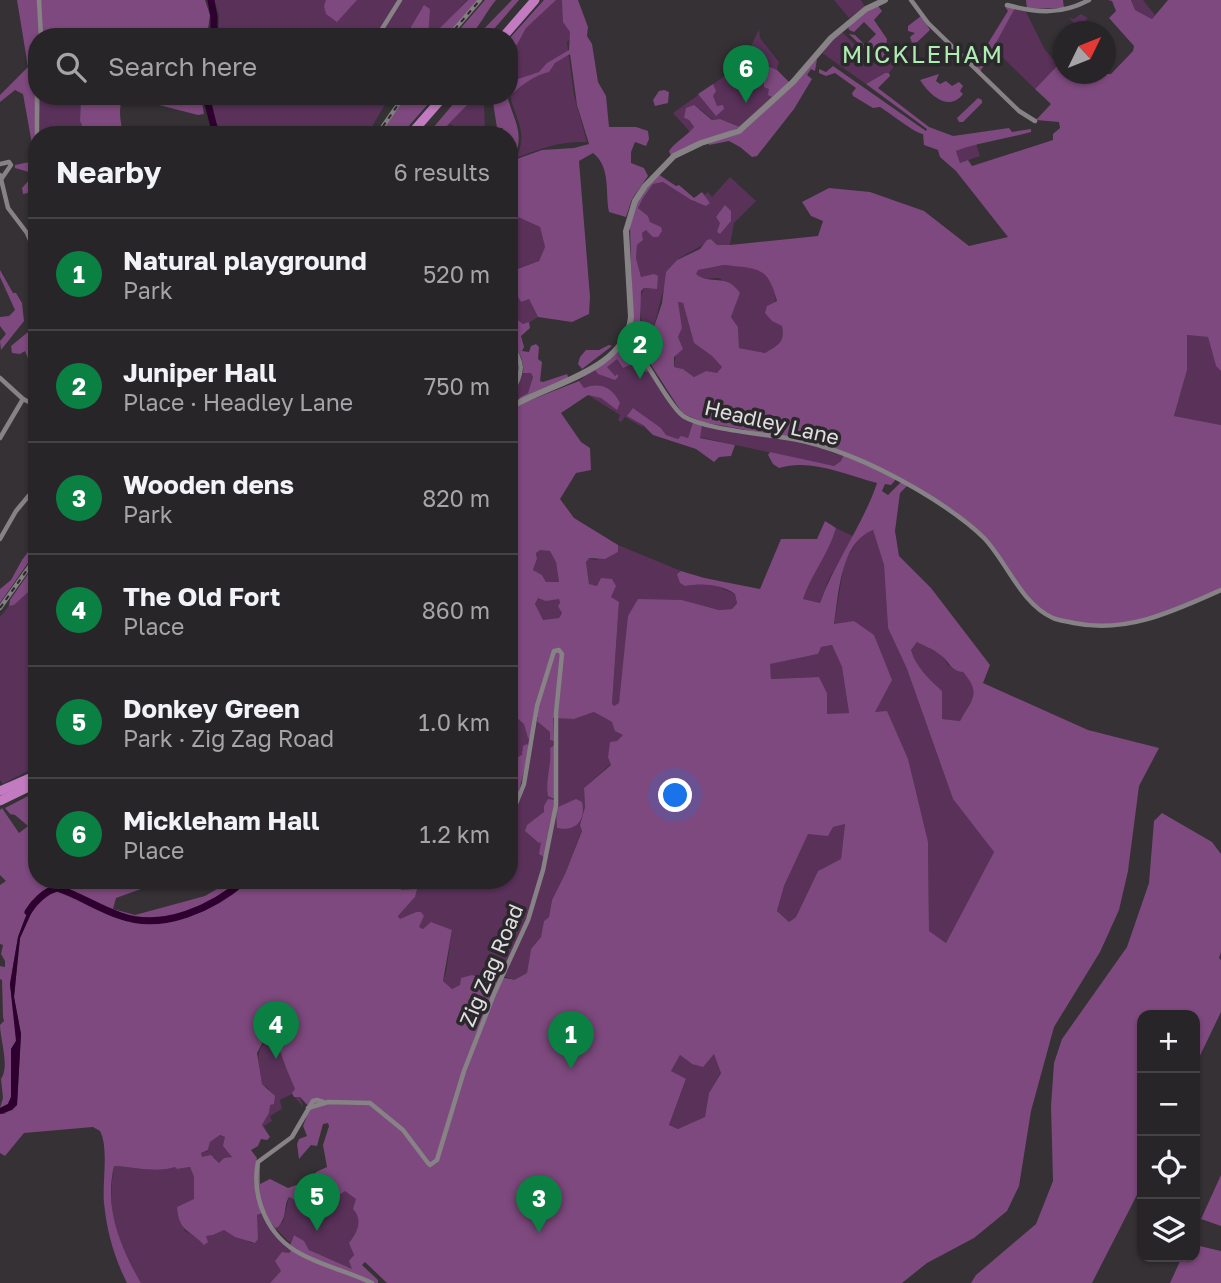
<!DOCTYPE html>
<html lang="en">
<head>
<meta charset="utf-8">
<style>
  :root { --surface:#282528; --page:#302d30; --text:#f1f3f6; --muted:#a5a5a8; --line:#444245; --accent:#0b8043 }
  body { margin:0; font-family:"Golos Text",sans-serif; background:var(--page); color:var(--text) }
  .controls { position:absolute; right:21px; bottom:21px; display:grid; overflow:hidden; border-radius:14px; box-shadow:0 2px 5px #0004 }
  .controls button { width:63px; height:63px; display:grid; place-items:center; padding:0; border:0; border-bottom:2px solid var(--line); background:var(--surface); color:var(--text); font:35px sans-serif }
  .compass { position:absolute; left:1053px; top:21px; width:63px; height:63px; border-radius:50%; background:var(--surface); box-shadow:0 2px 5px #0004; rotate:47deg }
  .you { position:absolute; left:676px; top:796px; width:24px; height:24px; margin:-18px; border:5px solid #fff; border-radius:50%; background:#1a73e8; box-shadow:0 0 0 10px #1a73e833 }
  .badge { display:grid; place-items:center; width:46px; height:46px; border-radius:50%; background:var(--accent); color:#fff; font-size:23px; font-weight:700 }
  .pin { position:absolute; translate:-50% -58px; filter:drop-shadow(0 2px 4px #0008) }
  .pin::after { content:''; position:absolute; top:37px; width:24px; height:21px; background:inherit; clip-path:polygon(0 0,100% 0,50% 100%) }
  .list { margin:0; padding:0; list-style:none }
  h2 { display:flex; justify-content:space-between; align-items:center; height:91px; margin:0; padding:0 28px; font-size:30px }
  h2 small { font-size:23px; font-weight:400; color:var(--muted) }
  .list li { display:grid; grid-template-columns:46px 1fr auto; gap:21px; align-items:center; box-sizing:border-box; height:112px; padding:0 28px; border-top:2px solid var(--line) }
  .list b { display:block; font-size:26px; white-space:nowrap }
  .list p { margin:0; font-size:23px; white-space:nowrap; color:var(--muted) }
  .list em { font-size:23px; font-style:normal; color:var(--muted) }
  .icon { flex:none; width:38px; height:38px; fill:none; stroke:currentColor; stroke-width:2; stroke-linecap:round; stroke-linejoin:round }
  .map { position:relative; flex:none; width:1221px; height:1283px; overflow:hidden }
  .search { position:absolute; background:var(--surface); box-shadow:0 2px 5px #0004; left:28px; top:28px; width:490px; height:77px; display:flex; align-items:center; gap:18px; box-sizing:border-box; padding:0 24px; border-radius:28px; color:var(--muted); font-size:26px }
  .panel { position:absolute; background:var(--surface); box-shadow:0 2px 5px #0004; left:28px; top:126px; width:490px; height:763px; border-radius:28px }
  .map>svg:first-child { display:block }
  .green { fill:#593159 }
  .forest { fill:#7e497e; fill-rule:evenodd }
  .water { fill:#2e002f }
  .lines { fill:none; stroke-linecap:round; stroke-linejoin:round }
  .river { stroke:#2e002f; stroke-width:7 }
  .minor { stroke:#878286; stroke-width:4.5 }
  .secondary { stroke:#878286; stroke-width:6 }
  .trunk { stroke:#c27bc1; stroke-width:9 }
  .rail-casing { stroke:#837f83; stroke-width:4.5 }
  .rail { stroke:#2b282b; stroke-width:2; stroke-dasharray:5; stroke-linecap:butt }
  .labels { text-anchor:middle; dominant-baseline:central; stroke-width:7; stroke-linejoin:round; paint-order:stroke }
  .street-label { font-size:21px; fill:#e1dee1; stroke:#2b282b }
  .quarter-label { font-size:24px; letter-spacing:2px; fill:#aeecb3; stroke:#2b282b }
</style>
</head>
<body>
<div class="map">
<svg width="1221" height="1283" viewBox="0 0 1221 1283">
  <rect width="100%" height="100%" fill="#353135"/>
  <g class="green">
    <polygon points="214,0 467,0 433,37 218,37 219,15"/>
    <path d="M544,0H572L582,30L567,42L574,95L587,142C561,141 541,148 516,158C529,131 515,120 510,95C506,78 509,57 509,39Z"/>
    <polygon points="834,0 861,0 865,7 849,18"/>
    <polygon points="1131,0 1143,0 1155,15 1152,19 1135,10"/>
    <polygon points="1004,5 1026,12 1045,50 1058,65 1035,89 995,50 983,68 972,64 987,45 1008,11"/>
    <polygon points="1081,14 1088,18 1084,22 1089,28 1096,24 1100,27 1095,31 1082,31 1069,18 1074,19"/>
    <polygon points="759,29 760,38 779,62 777,70 789,82 740,127 720,119 713,120 700,109 684,118 689,120 694,127 690,132 673,113 733,70 746,57"/>
    <polygon points="842,32 874,63 878,64 890,58 895,65 889,73 885,73 866,84 822,53 822,48"/>
    <polygon points="40,96 81,96 80,121 86,135 39,135"/>
    <polygon points="211,96 390,96 367,135 221,135 215,119"/>
    <polygon points="484,101 485,130 481,131 481,135 459,135 457,128 450,124 444,131 445,135 438,135 468,103 473,105"/>
    <polygon points="976,143 980,156 960,163 955,151"/>
    <path d="M730,177L756,201L734,223L730,245H717L711,239C700,248 689,252 678,259C665,268 657,323 649,342L647,340L644,342L639,301L644,288L650,289L646,278L641,277L636,258L637,245L643,240L642,233L646,230L650,232L660,227L650,222L648,216L638,208L643,198L653,184L663,182L694,202L710,203L704,195L708,192L712,197Z"/>
    <polygon points="509,213 540,227 545,247 539,261 509,271"/>
    <path d="M724,265C734,267 749,265 759,269C780,278 777,303 772,321L782,325C785,342 779,345 765,353L739,348L738,327L731,317L740,293L719,278L702,279L695,274L698,270Z"/>
    <polygon points="518,297 529,299 538,317 509,335 509,302 511,298"/>
    <polygon points="677,302 683,303 694,343 712,356 722,367 717,374 706,371 694,377 683,369 674,367 678,337 682,328"/>
    <polygon points="1187,335 1208,337 1216,366 1221,371 1221,425 1174,416 1187,370"/>
    <polygon points="628,345 633,347 678,413 693,422 688,438 678,439 666,435 661,428 633,408 644,428 625,417 621,422 618,420 620,415 588,395 579,381 622,347"/>
    <polygon points="523,373 531,373 533,377 528,393 510,405 510,397"/>
    <polygon points="702,425 806,443 843,456 841,461 834,466 827,465 699,437"/>
    <path d="M836,528L853,536L828,581L820,603L802,599C811,574 829,554 836,528Z"/>
    <polygon points="873,530 884,565 888,628 907,669 953,799 994,852 946,943 929,931 928,842 874,713 834,625 844,563 861,535"/>
    <polygon points="618,545 686,573 718,581 719,587 735,594 737,602 732,609 719,610 682,600 624,669 619,704 614,706 612,704 619,603 597,586 589,584 586,561 589,558 595,560 618,552"/>
    <polygon points="540,549 551,551 556,562 559,582 546,582 542,575 533,570 537,559 536,553"/>
    <polygon points="37,584 37,766 3,784 0,780 0,617 9,606 14,605"/>
    <polygon points="537,597 559,599 562,613 559,618 543,621 535,604"/>
    <path d="M917,642L942,655L948,665L963,672L974,685V697L960,721L941,719L942,691C929,679 916,667 911,650Z"/>
    <polygon points="832,645 842,667 849,713 827,715 827,693 819,677 771,679 769,664 818,654 820,647"/>
    <path d="M594,712L612,722L623,735C617,745 606,750 611,764L584,788L585,807L580,825L582,830L565,874L552,900L549,917L544,921L541,937L531,949L527,973L514,980L503,976L532,913L558,798L556,718L574,719Z"/>
    <polygon points="538,716 553,717 555,765 553,816 538,881 525,924 500,975 480,978 452,989 443,981 446,972 452,930 423,929 418,927 424,916 415,912 401,920 398,916 415,897 382,880 509,880 509,824 526,783"/>
    <polygon points="509,717 536,717 515,804 509,817"/>
    <polygon points="845,824 841,859 818,871 796,917 789,922 777,911 784,886 808,833"/>
    <path d="M272,1038L282,1042C284,1058 288,1072 294,1086C297,1093 302,1100 303,1107L292,1094L280,1100L282,1109L270,1116L272,1121L264,1126L269,1134L262,1125L269,1113V1089L262,1084C259,1066 252,1047 272,1038Z"/>
    <polygon points="714,1054 721,1072 709,1093 705,1118 678,1129 669,1125 686,1080 671,1071 680,1055 692,1064"/>
    <polygon points="220,1135 225,1137 232,1158 219,1163 214,1157 202,1157 200,1153 208,1151 210,1142"/>
    <path d="M114,1166C134,1167 157,1173 175,1167L177,1169L190,1167L194,1177V1200L177,1207L185,1231L198,1238L200,1242L206,1236L213,1235L224,1230L252,1243L258,1239L256,1215L261,1214L291,1250L280,1273L270,1283H141C117,1242 106,1213 114,1166Z"/>
    <path d="M315,1188L320,1197L345,1191L357,1199L360,1223L355,1235L352,1269L350,1270C339,1260 322,1261 311,1251C304,1246 304,1239 294,1235L290,1243L275,1228L283,1222L289,1197L297,1201L308,1189Z"/>
  </g>
  <g class="forest">
    <polygon points="17,0 205,0 210,15 207,37 37,37 37,96 40,96 37,191 23,194 22,188 31,178 29,172 15,168 15,165 35,161 23,94 15,90 0,102 0,95 28,67"/>
    <polygon points="326,0 357,0 337,22 326,14 324,6"/>
    <polygon points="468,0 479,0 446,37 431,37"/>
    <path d="M485,0H496C486,12 480,26 469,37H453Z"/>
    <polygon points="512,0 519,0 487,37 476,37"/>
    <polygon points="544,0 556,0 526,28 509,59 509,39"/>
    <path d="M562,0H578L588,27L587,36L592,44L598,82L606,96L609,127H636L648,131L649,139L646,146L635,142L631,152V163L644,168L648,176L632,199L626,217L609,212C605,192 611,167 593,153L579,161L590,297L589,314L572,322L538,317L529,299L521,302L518,297L511,298L509,302V253L517,269L539,261L545,247L540,227L509,213V135H502L503,128H497L492,96H509V82L539,72L547,63L569,50L570,32L563,22ZM570,54L577,105L589,144L574,148L542,150L514,160C524,133 516,125 508,99C517,87 535,75 549,72L555,63Z"/>
    <polygon points="1026,0 1063,0 1064,8 1027,9"/>
    <path d="M1108,0H1131L1135,10L1152,19L1168,0H1221V371L1216,366L1208,337L1187,335V370L1174,416L1221,425V590C1165,615 1089,651 1034,604C1014,587 1002,560 985,540C964,516 925,494 898,477L891,485L885,484L882,491L888,495L901,482L907,486L900,493L895,531L899,556L931,588L990,665L983,683L1088,730L1159,748L1139,786L1128,871L1119,910L1100,952L1054,1027L1031,1111L1019,1186L1007,1211L974,1238L927,1263L902,1283H387L365,1262L362,1265L378,1280V1283H270L281,1271L275,1261L282,1252L289,1253L293,1248L290,1245L294,1235L304,1241L309,1250L352,1269L349,1261L354,1255L349,1243C358,1232 363,1219 353,1209L356,1199L345,1191L336,1197H320L315,1188L308,1189C306,1195 304,1199 297,1201L289,1197C283,1207 288,1216 278,1227L275,1228L263,1213L257,1215L258,1239L255,1243L235,1237L224,1230L213,1235L206,1236L208,1242L204,1245C189,1229 179,1232 177,1207L194,1199V1177L190,1167L177,1169L175,1167C158,1173 133,1167 114,1166C104,1208 120,1247 141,1283H127C114,1257 107,1232 104,1203C102,1183 109,1148 100,1131L93,1127L24,1133L5,1156L0,1153V1114H4L17,1105L21,1034L14,997L16,977L20,938L34,907L25,918L18,937L10,984L16,1031V1041L11,1049V1097L8,1104L0,1108L3,1098L1,1079C10,1067 0,1039 0,1025L4,1021L3,1017L2,980L0,979V966L5,967V961L1,954L3,945L0,944V885L6,881L0,875V810L2,808L19,833L28,826L15,815L10,814L5,808L30,795L37,796V880H166L116,898L113,909L135,915L205,896L232,880H404L401,890L417,889L415,897L398,916L400,919L416,912H421L424,916L419,927L423,929L431,922L452,930L443,981L452,989L460,985L461,978L472,975C485,981 498,975 514,980L527,973L531,949L541,937L544,921L549,917L552,900L565,874L582,831L580,825L585,807L584,788L611,765L608,757L610,742L617,741L623,735L615,731L612,722L594,712L574,719L553,718L554,741L550,740V732L537,721L538,717H536L531,740L528,738L524,724L516,717H509V452L514,444L512,431L517,423L509,418V411L513,407L579,381L584,388C600,382 612,387 620,403L617,410L601,398L588,395L561,413L581,442L590,448L591,470L576,473L560,499L574,518L618,545V552L605,559L589,558L586,562L589,584L597,586L601,578L612,579L616,586L611,597L619,602L612,704L614,706L619,703L628,616L638,599L682,600L719,610L732,609L737,603L735,594C721,584 702,583 685,586L680,583L677,574L681,571L704,578L760,589L781,539H817L825,521L836,528C829,554 811,574 803,599L820,603C835,561 863,525 877,483C846,475 811,458 779,468L773,464L768,455L770,452L834,466L841,461L844,454L802,440L702,422L682,413L644,354L652,348L649,342L662,303L666,272L677,260L700,249L707,240L711,239L717,245H730L818,236L823,221L811,216L802,202L829,188L870,192L924,211L969,246L1008,237L956,171L940,157L938,150L924,145L923,134C916,134 890,113 880,107L873,108L853,96L852,93L856,88L835,73L826,76L819,73V69L826,72L833,66L926,131L927,129L866,84L885,73H889L890,76L878,88L929,127L953,136L1009,128L1012,132L1031,129V132C1006,139 980,142 956,151L960,163L968,160L972,166L1053,140V134L1060,128L1059,122L1036,120L1051,104L1035,89L1058,65L1063,68L1064,74H1111L1133,51L1134,46L1109,18L1116,11L1112,1ZM724,265C757,269 768,265 777,301L767,306L765,313L772,321L782,326C785,342 779,345 765,353L739,348L738,327L731,317L740,293C726,272 711,286 696,274L698,270ZM678,302L683,303L694,343L712,356L722,367L717,373L706,371L694,377L683,369L674,367V357L683,349L678,337L682,328ZM873,530L884,565L888,628L907,669L953,799L994,852L946,943L929,931L928,842L908,759L887,711L875,712L892,680L874,635L854,621L834,624C839,593 840,543 873,530ZM540,550L550,551L556,562L559,582H546L542,575L533,570L537,559L536,553ZM538,598L546,601L559,599L560,603L558,606L562,613L559,618L543,620L535,604ZM917,642C924,646 933,649 939,654C949,660 950,671 963,672C982,694 972,699 960,721L942,719V691C929,679 916,667 911,650ZM832,645L842,667L849,713L827,714V693L819,677L771,679L770,664L818,654L821,647ZM845,824L841,859L818,871L796,917L789,922L777,911L784,886L808,834L828,836L833,827ZM272,1038L281,1042L279,1048C284,1063 289,1075 295,1089L292,1093L294,1097H300L310,1108L303,1126L307,1136L299,1139L297,1144L299,1159L311,1145L317,1146L323,1124L328,1123L329,1126L323,1145L327,1167L316,1172L313,1185L302,1183L288,1188L270,1179L260,1184V1165L256,1163L257,1158L251,1150L258,1146L261,1139L267,1140L270,1137L262,1125L269,1113L270,1105L274,1104L275,1096L262,1084L257,1053L263,1042ZM714,1054L721,1073L709,1093L705,1117L678,1129L669,1125L686,1079L671,1071L680,1055L692,1064L703,1067ZM220,1135L225,1137L223,1146L232,1157L224,1158L219,1163L211,1155L202,1157L201,1153L208,1150L210,1142Z"/>
    <polygon points="424,5 430,9 428,37 410,37 411,27"/>
    <polygon points="1004,5 1015,8 980,72 972,64 987,45 1008,11"/>
    <polygon points="878,6 882,11 874,20 887,39 886,47 891,46 893,48 889,52 892,55 878,62 849,34 855,35 865,45 876,34 864,22 854,32 849,30 848,26 864,13"/>
    <polygon points="921,16 930,30 913,46 910,37 915,33 908,31 908,26"/>
    <polygon points="817,59 815,71 811,69 807,75 812,79 794,109 757,156 752,157 740,147 729,141 709,145 708,142 740,133"/>
    <polygon points="770,67 777,70 789,82 772,97 768,95 769,89 764,87 764,70"/>
    <path d="M939,74L936,81L940,84L946,81L952,86L959,82L963,86L960,91L963,94C948,113 929,94 920,80Z"/>
    <polygon points="713,84 716,91 713,96 717,106 723,105 724,109 716,116 698,94"/>
    <polygon points="664,90 669,92 668,103 655,106 653,100 659,91"/>
    <path d="M81,96H201L204,114L198,115L124,96C117,107 121,122 123,135H86L80,121Z"/>
    <polygon points="407,96 435,96 401,135 379,135"/>
    <polygon points="460,96 484,96 484,101 473,105 468,104 438,135 427,135"/>
    <polygon points="978,98 982,100 982,103 963,122 959,122 957,118"/>
    <path d="M694,105L712,120L720,119L740,127L671,156L669,151C676,141 686,137 694,127L689,120L684,118L686,108Z"/>
    <polygon points="658,174 676,186 679,185 694,198 702,192 710,203 706,206 691,200 663,182 653,184 643,198 638,208 648,216 650,222 661,227 662,231 658,237 653,237 646,230 642,233 643,240 637,245 636,258 641,277 654,274 658,276 657,289 644,288 641,291 640,323 644,342 633,336 630,227 636,202"/>
    <polygon points="725,205 731,211 731,221 720,234 717,232 720,223 716,217"/>
    <polygon points="0,270 13,293 16,293 22,303 24,321 1,350 0,341 6,334 0,326 0,317 9,316 15,310 0,277"/>
    <path d="M515,318L523,324L529,322L530,328L521,336L524,347L522,351L529,352L531,346L536,344L539,347L538,359L542,362L540,381L543,382L567,374L569,379L520,401L519,398L528,393L533,377L531,373H523C525,360 517,348 509,338L510,324Z"/>
    <polygon points="28,332 37,335 37,342 33,349 37,354 37,368 29,361 25,351 20,354 12,353 11,346"/>
    <polygon points="609,345 612,346 582,369 578,364 580,357 586,350 599,350"/>
    <polygon points="628,345 633,347 650,371 646,372 634,363 623,368 617,359 607,367 615,376 618,374 618,377 615,380 598,374 595,370 622,347"/>
    <polygon points="633,408 661,428 666,435 678,439 681,436 688,438 693,422 702,425 700,438 735,445 731,456 719,457 714,462 696,449 653,435 643,425 627,416"/>
    <polygon points="37,540 37,550 0,603 0,589 11,580 22,560"/>
    <polygon points="37,561 37,584 14,605 9,606 10,600"/>
    <polygon points="527,744 530,747 518,795 510,794 509,791 514,785 509,782 512,760 522,755 523,746"/>
    <path d="M555,745V798H552L548,796C545,780 552,764 550,748Z"/>
    <polygon points="548,799 555,800 544,857 539,854 541,842 539,843 525,831 527,825 544,812 544,806"/>
    <path d="M576,799L582,802C586,820 576,832 557,828L556,808Z"/>
    <polygon points="1162,813 1212,842 1221,854 1221,952 1219,958 1221,960 1221,1012 1195,1066 1195,1015 1142,1015 1142,1185 1092,1283 971,1283 976,1275 1036,1224 1053,1181 1051,1106 1054,1063 1062,1039 1127,947 1149,883 1154,821"/>
    <polygon points="1221,1175 1221,1226 1201,1219"/>
    <polygon points="1195,1245 1221,1251 1221,1283 1170,1283 1182,1257 1195,1257"/>
  </g>
  <polygon class="water" points="31,903 34,907 20,938 16,977 14,997 21,1034 17,1105 12,1110 0,1114 0,1108 8,1104 11,1097 11,1049 16,1041 10,984 18,937"/>
  <g class="lines">
    <g class="river">
      <polyline points="211,0 214,17 214,37"/>
      <polyline points="206,96 216,135"/>
      <path d="M28,912C34,902 45,891 57,888C79,895 99,909 121,916C163,931 213,908 245,880"/>
    </g>
    <g class="minor">
      <polyline points="39,0 41,37"/>
      <polyline points="911,0 928,23 1019,111 1035,121"/>
      <path d="M1007,5C1037,13 1061,15 1089,0"/>
      <polyline points="377,37 400,0"/>
      <polyline points="37,92 37,139"/>
      <polyline points="0,164 9,162 11,165 2,178"/>
      <polyline points="0,175 8,208 27,233 37,256"/>
      <path d="M509,341C527,367 522,372 509,398"/>
      <path d="M622,342H631C645,358 670,407 683,416C707,431 773,434 803,441C849,452 893,474 933,499C950,510 970,524 984,538C1007,562 1021,604 1053,618C1059,621 1067,621 1074,623C1126,634 1174,611 1221,590"/>
      <polyline points="0,378 23,399 37,406"/>
      <polyline points="0,438 23,399"/>
      <polyline points="0,539 16,511 37,486"/>
      <path d="M323,1102L317,1100L313,1101L292,1137L258,1162C251,1198 268,1237 301,1254C323,1266 349,1272 372,1283"/>
      <polyline points="308,1108 328,1102 370,1103 403,1130 428,1163 430,1165 437,1160 464,1071 494,994 528,920 543,870 556,805 556,713 562,654 559,650 554,651 537,706 524,784 509,821"/>
    </g>
    <path class="secondary" d="M509,408C547,384 626,371 631,317L626,231L635,201L645,186L674,156L701,143L739,131L793,82L831,38L866,9L885,0"/>
    <g class="trunk">
      <polyline points="503,37 535,0"/>
      <polyline points="410,135 444,96"/>
      <polyline points="0,791 37,775"/>
      <polyline points="0,801 37,783"/>
    </g>
    <g class="rail-casing">
      <g id="rail">
        <polyline points="448,37 480,0"/>
        <polyline points="377,135 404,96"/>
        <polyline points="0,608 37,556"/>
      </g>
    </g>
    <use href="#rail" class="rail"/>
  </g>
  <g class="labels">
    <g class="street-label">
      <text transform="translate(772 422) rotate(13)">Headley Lane</text>
      <text transform="translate(491 965) rotate(-67)">Zig Zag Road</text>
    </g>
    <g class="quarter-label">
      <text x="923" y="53">MICKLEHAM</text>
    </g>
  </g>
</svg>
<div class="controls">
<button>+</button>
<button>−</button>
<button><svg class="icon" aria-label="locate" viewBox="0 0 24 24"><circle cx="12" cy="12" r="6"/><path d="M12 2v4M12 18v4M2 12h4M18 12h4"/></svg></button>
<button><svg class="icon" aria-label="layers" viewBox="0 0 24 24"><path d="M12 4l9 5-9 5-9-5zM3 14l9 5 9-5"/></svg></button>
</div>
<svg class="compass" viewBox="-18 -18 36 36"><path d="M0-13l5 13h-10z" fill="#e53935"/><path d="M0 13l5-13h-10z" fill="#a5a5a8"/></svg>
<div class="you"></div>
<div class="pin badge" style="left:571px;top:1069px">1</div>
<div class="pin badge" style="left:640px;top:379px">2</div>
<div class="pin badge" style="left:539px;top:1233px">3</div>
<div class="pin badge" style="left:276px;top:1059px">4</div>
<div class="pin badge" style="left:317px;top:1231px">5</div>
<div class="pin badge" style="left:746px;top:103px">6</div>
<div class="search"><svg class="icon" aria-label="search" viewBox="0 0 24 24"><circle cx="10" cy="10" r="6"/><path d="M15 15l6 6"/></svg>Search here</div>
<section class="panel">
<h2>Nearby<small>6 results</small></h2>
<ul class="list">
<li><span class="badge">1</span><div><b>Natural playground</b><p>Park</p></div><em>520 m</em></li>
<li><span class="badge">2</span><div><b>Juniper Hall</b><p>Place · Headley Lane</p></div><em>750 m</em></li>
<li><span class="badge">3</span><div><b>Wooden dens</b><p>Park</p></div><em>820 m</em></li>
<li><span class="badge">4</span><div><b>The Old Fort</b><p>Place</p></div><em>860 m</em></li>
<li><span class="badge">5</span><div><b>Donkey Green</b><p>Park · Zig Zag Road</p></div><em>1.0 km</em></li>
<li><span class="badge">6</span><div><b>Mickleham Hall</b><p>Place</p></div><em>1.2 km</em></li>
</ul>
</section>
</div>
</body>
</html>
